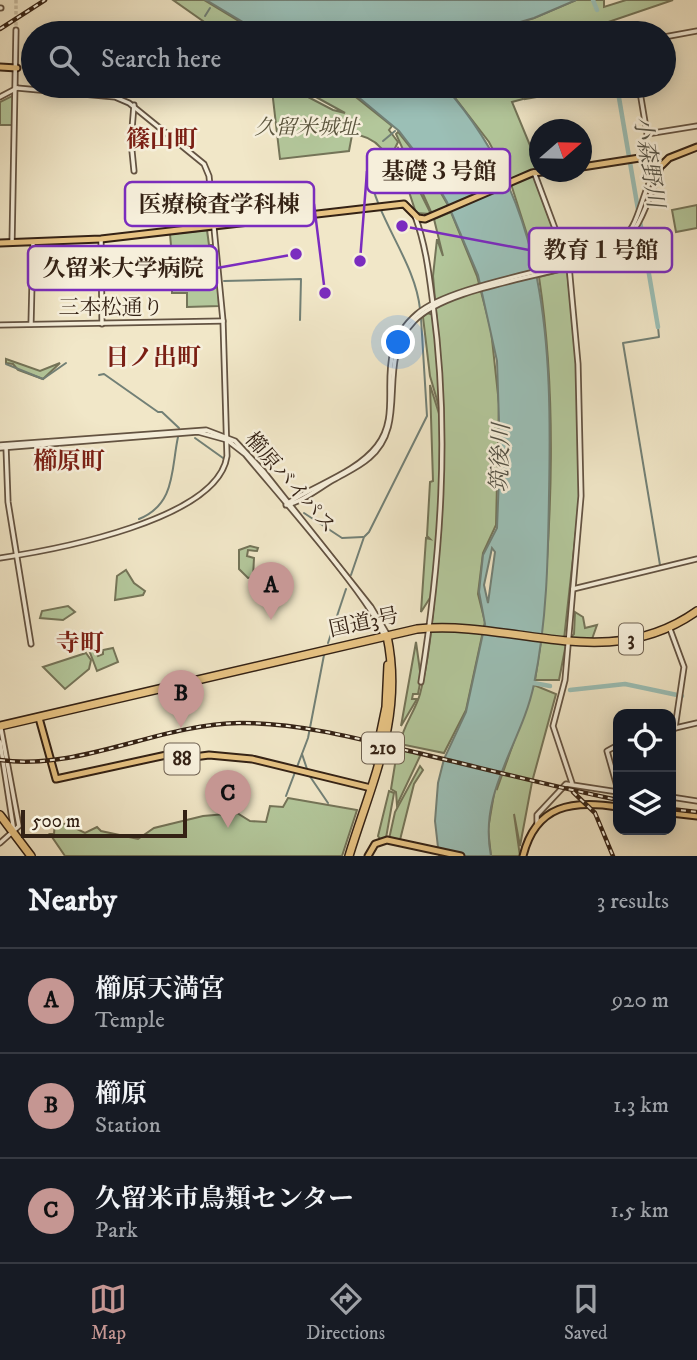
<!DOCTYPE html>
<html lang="en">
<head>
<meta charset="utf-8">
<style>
  :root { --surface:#171b24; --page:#242831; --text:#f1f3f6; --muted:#9ea1a6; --line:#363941; --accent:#c59692 }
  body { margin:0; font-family:"IM FELL DW Pica","Noto Serif JP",serif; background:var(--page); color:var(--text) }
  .controls { position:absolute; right:21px; bottom:21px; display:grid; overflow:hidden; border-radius:14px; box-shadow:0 4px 18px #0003 }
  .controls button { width:63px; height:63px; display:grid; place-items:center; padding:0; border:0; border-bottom:2px solid var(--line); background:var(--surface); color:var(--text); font:35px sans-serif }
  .compass { position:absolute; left:529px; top:119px; width:63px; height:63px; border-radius:50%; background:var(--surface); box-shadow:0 4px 18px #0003; rotate:70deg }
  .scale { position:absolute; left:21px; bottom:18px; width:166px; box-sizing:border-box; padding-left:7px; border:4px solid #342215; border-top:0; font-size:19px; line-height:24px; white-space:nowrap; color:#342215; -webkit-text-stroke:5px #f6efdb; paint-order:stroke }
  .you { position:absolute; left:399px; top:343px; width:24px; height:24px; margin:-18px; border:5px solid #fff; border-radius:50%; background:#1a73e8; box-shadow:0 0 0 10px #1a73e833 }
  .badge { display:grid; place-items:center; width:46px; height:46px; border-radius:50%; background:var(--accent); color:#111; font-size:23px; font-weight:700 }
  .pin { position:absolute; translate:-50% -58px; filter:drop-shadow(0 2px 4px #0008) }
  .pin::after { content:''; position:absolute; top:37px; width:24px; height:21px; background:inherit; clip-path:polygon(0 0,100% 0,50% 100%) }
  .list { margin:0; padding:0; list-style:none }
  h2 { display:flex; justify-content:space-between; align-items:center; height:91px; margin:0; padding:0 28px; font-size:30px }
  h2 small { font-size:23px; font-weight:400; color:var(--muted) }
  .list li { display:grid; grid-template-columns:46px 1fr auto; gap:21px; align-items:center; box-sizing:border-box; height:105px; padding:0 28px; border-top:2px solid var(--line) }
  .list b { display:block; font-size:26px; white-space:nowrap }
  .list p { margin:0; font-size:23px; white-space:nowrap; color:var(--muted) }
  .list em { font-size:23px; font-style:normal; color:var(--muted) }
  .icon { flex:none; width:38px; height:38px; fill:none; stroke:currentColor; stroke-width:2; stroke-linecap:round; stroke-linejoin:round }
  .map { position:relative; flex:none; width:697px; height:856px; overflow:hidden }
  .search { position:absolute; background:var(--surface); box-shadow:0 4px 18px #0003; left:21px; right:21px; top:21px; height:77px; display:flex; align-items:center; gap:18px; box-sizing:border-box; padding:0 24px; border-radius:38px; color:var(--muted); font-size:26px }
  .sheet { height:406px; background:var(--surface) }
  nav { display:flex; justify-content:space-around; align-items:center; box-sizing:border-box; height:98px; border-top:2px solid var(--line); background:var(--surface); font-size:19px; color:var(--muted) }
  nav a { display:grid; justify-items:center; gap:4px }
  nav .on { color:var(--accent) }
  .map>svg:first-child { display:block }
  .green { fill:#b3c79b; stroke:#747458; stroke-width:2 }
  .water { fill:#9bbfb6; stroke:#728076; stroke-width:2; fill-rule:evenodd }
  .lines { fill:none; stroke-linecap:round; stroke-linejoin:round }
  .stream { stroke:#728076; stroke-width:2 }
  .river { stroke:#9bbfb6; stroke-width:4.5 }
  .minor-tunnel { stroke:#cbc0a4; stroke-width:3.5; stroke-dasharray:3.5 2; stroke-linecap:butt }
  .minor-casing { stroke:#635342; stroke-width:7 }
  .major-casing { stroke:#342215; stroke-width:9 }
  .highway-casing { stroke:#342215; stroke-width:10 }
  .minor { stroke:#f6efdb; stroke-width:3.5 }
  .major { stroke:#e8c484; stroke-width:5 }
  .highway { stroke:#e8c484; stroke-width:7 }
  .rail-casing { stroke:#342215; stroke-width:4.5 }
  .rail { stroke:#f6efdb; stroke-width:2; stroke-dasharray:5; stroke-linecap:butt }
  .labels { text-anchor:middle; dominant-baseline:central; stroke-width:5; stroke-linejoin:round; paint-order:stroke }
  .shield { fill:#f6efdb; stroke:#6e6050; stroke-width:2 }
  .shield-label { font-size:19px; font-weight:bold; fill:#342215 }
  .park-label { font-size:21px; font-style:italic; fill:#5a543d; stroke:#f6efdb }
  .street-label { font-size:21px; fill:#342215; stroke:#f6efdb }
  .water-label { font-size:23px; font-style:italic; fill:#535145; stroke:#f6efdb }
  .quarter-label { font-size:24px; font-weight:bold; fill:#7a1f14; stroke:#f6efdb }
  .leader { fill:none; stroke:#7b2cbf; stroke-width:2.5 }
  .callout-dot { fill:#7b2cbf; stroke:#f6efdb; stroke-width:2.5 }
  .callout { fill:#f6efdb; stroke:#7b2cbf; stroke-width:2.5 }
  .callout-label { font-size:23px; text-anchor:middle; font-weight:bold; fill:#342215 }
</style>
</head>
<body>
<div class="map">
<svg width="697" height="856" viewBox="0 0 697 856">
  <rect width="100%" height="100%" fill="#f1e7c8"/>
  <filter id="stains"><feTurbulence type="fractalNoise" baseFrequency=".00286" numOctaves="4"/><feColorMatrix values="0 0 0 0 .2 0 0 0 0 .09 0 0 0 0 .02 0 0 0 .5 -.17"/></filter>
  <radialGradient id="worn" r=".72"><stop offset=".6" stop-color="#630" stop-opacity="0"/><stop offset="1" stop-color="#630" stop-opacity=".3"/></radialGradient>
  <g class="green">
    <polygon points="173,0 204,0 242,23 236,33 220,33"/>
    <polygon points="576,0 604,0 604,7 626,0 673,0 576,33 555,33 551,26 527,33 482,33 534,18"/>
    <path d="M287,86L333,110L345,113L296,86H342L392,126L389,130L398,142L394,150L404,186C392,164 381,134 352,135L349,151L280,159L272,90Z"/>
    <polygon points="446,86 502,86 508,95 508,86 521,86 523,99 512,102 539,167 509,180 489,142"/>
    <polygon points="523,86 566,86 564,92 525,99"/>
    <polygon points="14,95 14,125 0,125 0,102"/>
    <polygon points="398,132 426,167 449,207 432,214 396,134"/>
    <polygon points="398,148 431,214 416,213 396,152"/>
    <polygon points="533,174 565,262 538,269 511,184"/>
    <polygon points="697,205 697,228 676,232 672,210"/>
    <path d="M451,212L477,276L491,330L499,404L496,525L483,553L478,594L485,622L466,710L444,753L400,744C403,725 415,712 420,694C429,660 432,624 435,590L421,612L426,538L430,539L427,536L430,482L433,481L430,385L441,420L442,417L430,376L423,317L427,313L434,315L439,347L433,276L437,239L443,256L434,219Z"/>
    <polygon points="207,230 209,245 213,245 216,277 174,281 170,234"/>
    <polygon points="59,243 60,252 47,252 43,257 43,271 60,271 60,256 64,256 64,277 34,276 35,245"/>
    <path d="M567,270L578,370L580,495L564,639L541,637C552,518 557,397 539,277Z"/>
    <polygon points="218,281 219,306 187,307 187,293 172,293 172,283"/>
    <polygon points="6,359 40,371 60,363 43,379 18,370 13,364 6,363"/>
    <polygon points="250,546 258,548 257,551 248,550 247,556 254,558 253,577 248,578 239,569 239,550"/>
    <polygon points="126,570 134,583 145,591 143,595 115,600 117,576"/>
    <polygon points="68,606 75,612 63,620 40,618 42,611"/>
    <polygon points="575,612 583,617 585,628 597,625 592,639 570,638 574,634"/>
    <polygon points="541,641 566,644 559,680 535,680"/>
    <polygon points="416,642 421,678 418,694 413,694 412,699 417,699 401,726"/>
    <polygon points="113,648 118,662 97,671 89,650 93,649 98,656 103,654 103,650"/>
    <polygon points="86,653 91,660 89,669 65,689 43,667"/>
    <polygon points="534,685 556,694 532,782 520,846 514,814 520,856 491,856 488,829 495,788 497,789"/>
    <polygon points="401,749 421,754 397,805 396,792 391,789 397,752"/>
    <polygon points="420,766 423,770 414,784 400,840 389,839 395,812"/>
    <polygon points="389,791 394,793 386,838 380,839 378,836"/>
    <polygon points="288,798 357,810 342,856 65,856 50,834 54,834 55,822 69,825 85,833 97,827 101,831 138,839 154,828 203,816 237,813 250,821 266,822 270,806 283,807"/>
  </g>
  <g class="water">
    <polygon points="206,0 576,0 534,18 482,33 261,33"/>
    <path d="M345,86H444C549,202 552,347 549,495C548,559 547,621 534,684C522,744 478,791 491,856H439L435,821L438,783L444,759L466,712L485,624L479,592L483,555L497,528L500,452L497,361L478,275L447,202L426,166L399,131ZM492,548L495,552L488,603L484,585Z"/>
  </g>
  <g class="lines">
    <g class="stream">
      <polyline points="205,16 210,8"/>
      <polyline points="383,141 395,131"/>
      <path d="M369,171C377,221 415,261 420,309"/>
      <polyline points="224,281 301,279 300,320"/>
      <polyline points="171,284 217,281"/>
      <polyline points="658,327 659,337 623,343 660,565"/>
      <polyline points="6,364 43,379 66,363"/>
      <polyline points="99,375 104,374 158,412 162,412 179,428"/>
      <polyline points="195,438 223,458"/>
      <polyline points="304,513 342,538 363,537"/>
      <path d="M139,519C176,504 171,469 178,437"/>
      <polyline points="351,575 364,537 369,532 427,416 421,318"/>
      <polyline points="328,643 346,589"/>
      <polyline points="302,754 309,775 328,803"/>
      <polyline points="286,796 308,738 324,655"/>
    </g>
    <g class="river">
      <polyline points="593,0 597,10"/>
      <polyline points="617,86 658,327"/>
      <polyline points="528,682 550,686"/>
      <polyline points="570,690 625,684 682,696"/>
    </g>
    <polyline class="minor-tunnel" points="16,0 16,30"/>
    <g class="minor-casing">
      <g id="minor">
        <polyline points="0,8 1,8"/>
        <polyline points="664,37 697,31"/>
        <polyline points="639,86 647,134 697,126"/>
        <polyline points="0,97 17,88"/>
        <polyline points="134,105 131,141 134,171"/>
        <polyline points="534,172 569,266 578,364 581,496 565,680 553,726 572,783"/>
        <path d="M415,216C426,246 429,274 433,305C450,432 441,556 421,682"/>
        <polyline points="101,239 102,324"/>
        <polyline points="12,243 16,30"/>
        <polyline points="31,324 33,242"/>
        <polyline points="0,325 223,321"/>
        <polyline points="0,445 206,430 235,441 264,472 371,607 387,634"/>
        <polyline points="6,447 8,502 31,644"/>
        <path d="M0,448L198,432L227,440L245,454C271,486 376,604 383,635"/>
        <path d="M288,503C315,485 356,473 377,446C407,408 368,356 417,314C445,289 533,274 572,262C587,258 604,255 617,245C643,225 639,191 659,167"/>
        <path d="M286,505C302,502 319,488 333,480C345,473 359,467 369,458C411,423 374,362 414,321C451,283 562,277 613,251C642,233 649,195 662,165"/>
        <path d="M0,558C54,550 218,520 227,456L223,321L209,176L204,164L129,103L115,97L17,88"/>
        <polyline points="573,589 697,559"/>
        <polyline points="670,629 684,667 675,728"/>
        <polyline points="671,729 697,723"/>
        <polyline points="0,742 14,832"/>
        <polyline points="618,745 607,751 618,790"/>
        <polyline points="671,797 697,801"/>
        <polyline points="537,826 537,815 566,784 618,792"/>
        <polyline points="0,843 19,826 1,729"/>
      </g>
    </g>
    <g class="major-casing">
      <g id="major">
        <polyline points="0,67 17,68"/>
        <polyline points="582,167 646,157 662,165 669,158 697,147"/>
        <polyline points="0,243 101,239 404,204 418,218 425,219 532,173 543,172"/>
        <polyline points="39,718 56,779 171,754 179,759 209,755 252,759 371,788"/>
        <polyline points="671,813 697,816"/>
        <polyline points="368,856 375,844 387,840 461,856"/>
        <path d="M523,856C536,804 573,800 618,807"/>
      </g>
    </g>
    <g class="highway-casing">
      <g id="highway">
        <path d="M0,726L417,629C514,619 607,675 697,611"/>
        <polyline points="375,760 386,707 388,665"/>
        <polyline points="0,815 31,856"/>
        <path d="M349,856C372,781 404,716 387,636"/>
      </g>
    </g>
    <use href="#minor" class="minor"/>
    <use href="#major" class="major"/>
    <use href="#highway" class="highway"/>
    <g class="rail-casing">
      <g id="rail">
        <polyline points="0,29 45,0"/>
        <path d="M0,760C81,771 158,724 240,723C295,723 348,736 401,749C474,766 546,785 618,800"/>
        <polyline points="573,792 595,813 613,856"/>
        <polyline points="671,809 697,812"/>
      </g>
    </g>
    <use href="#rail" class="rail"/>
  </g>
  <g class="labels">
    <g class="shield">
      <rect x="619" y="623.5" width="24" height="31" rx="5"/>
      <rect x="362" y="732.5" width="42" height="31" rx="5"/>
      <rect x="164.5" y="743.5" width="35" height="31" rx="5"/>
    </g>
    <g class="shield-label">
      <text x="631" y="639">3</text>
      <text x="383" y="748">210</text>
      <text x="182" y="759">88</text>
    </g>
    <g class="park-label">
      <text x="307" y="128">久留米城址</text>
    </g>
    <g class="street-label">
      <text x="111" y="308">三本松通り</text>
      <text transform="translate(290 483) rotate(49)">櫛原バイパス</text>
      <text transform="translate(364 623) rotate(-12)">国道3号</text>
    </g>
    <g class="water-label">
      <text transform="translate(648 162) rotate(81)">小森野川</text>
      <text transform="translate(501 458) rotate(-88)">筑後川</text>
    </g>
    <g class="quarter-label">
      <text x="162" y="140">篠山町</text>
      <text x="153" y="358">日ノ出町</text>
      <text x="69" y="462">櫛原町</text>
      <text x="80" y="644">寺町</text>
    </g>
  </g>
  <path class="leader" d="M360 261L367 171M325 293L314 204M402 226L529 250M296 254L217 268"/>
  <g class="callout-dot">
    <circle cx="360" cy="261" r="7"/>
    <circle cx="325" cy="293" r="7"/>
    <circle cx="402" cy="226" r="7"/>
    <circle cx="296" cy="254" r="7"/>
  </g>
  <g class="callout">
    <rect x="367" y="149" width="143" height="44" rx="7"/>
    <rect x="125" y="182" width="189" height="44" rx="7"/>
    <rect x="529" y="228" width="143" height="44" rx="7"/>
    <rect x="28" y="246" width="189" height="44" rx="7"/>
  </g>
  <g class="callout-label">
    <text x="439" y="179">基礎３号館</text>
    <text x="219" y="212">医療検査学科棟</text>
    <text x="601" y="258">教育１号館</text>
    <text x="123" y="276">久留米大学病院</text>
  </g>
  <rect width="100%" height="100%" filter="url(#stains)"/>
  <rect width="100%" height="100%" fill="url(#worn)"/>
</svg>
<div class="controls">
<button><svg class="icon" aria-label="locate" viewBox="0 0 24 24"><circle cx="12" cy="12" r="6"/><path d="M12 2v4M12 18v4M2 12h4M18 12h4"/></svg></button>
<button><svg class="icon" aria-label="layers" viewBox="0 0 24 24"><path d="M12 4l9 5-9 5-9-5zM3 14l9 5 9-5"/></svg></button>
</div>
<svg class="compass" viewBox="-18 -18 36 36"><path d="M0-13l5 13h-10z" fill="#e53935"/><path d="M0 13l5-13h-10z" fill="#9ea1a6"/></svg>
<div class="scale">500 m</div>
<div class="you"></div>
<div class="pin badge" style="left:271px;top:620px">A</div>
<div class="pin badge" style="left:181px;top:728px">B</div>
<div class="pin badge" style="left:228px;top:828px">C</div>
<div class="search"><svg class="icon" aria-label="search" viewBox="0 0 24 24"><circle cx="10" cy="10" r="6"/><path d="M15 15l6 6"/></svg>Search here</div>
</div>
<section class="sheet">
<h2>Nearby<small>3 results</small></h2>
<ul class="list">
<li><span class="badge">A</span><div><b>櫛原天満宮</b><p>Temple</p></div><em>920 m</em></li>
<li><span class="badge">B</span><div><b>櫛原</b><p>Station</p></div><em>1.3 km</em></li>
<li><span class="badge">C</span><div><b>久留米市鳥類センター</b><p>Park</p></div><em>1.5 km</em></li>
</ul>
</section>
<nav>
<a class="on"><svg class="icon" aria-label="map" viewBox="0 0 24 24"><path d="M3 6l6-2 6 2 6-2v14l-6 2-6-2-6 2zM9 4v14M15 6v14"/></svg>Map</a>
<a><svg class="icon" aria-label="directions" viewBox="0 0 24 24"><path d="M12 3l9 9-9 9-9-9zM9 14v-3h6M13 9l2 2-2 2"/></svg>Directions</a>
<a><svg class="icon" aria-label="saved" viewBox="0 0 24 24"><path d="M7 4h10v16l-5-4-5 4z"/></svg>Saved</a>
</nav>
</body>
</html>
